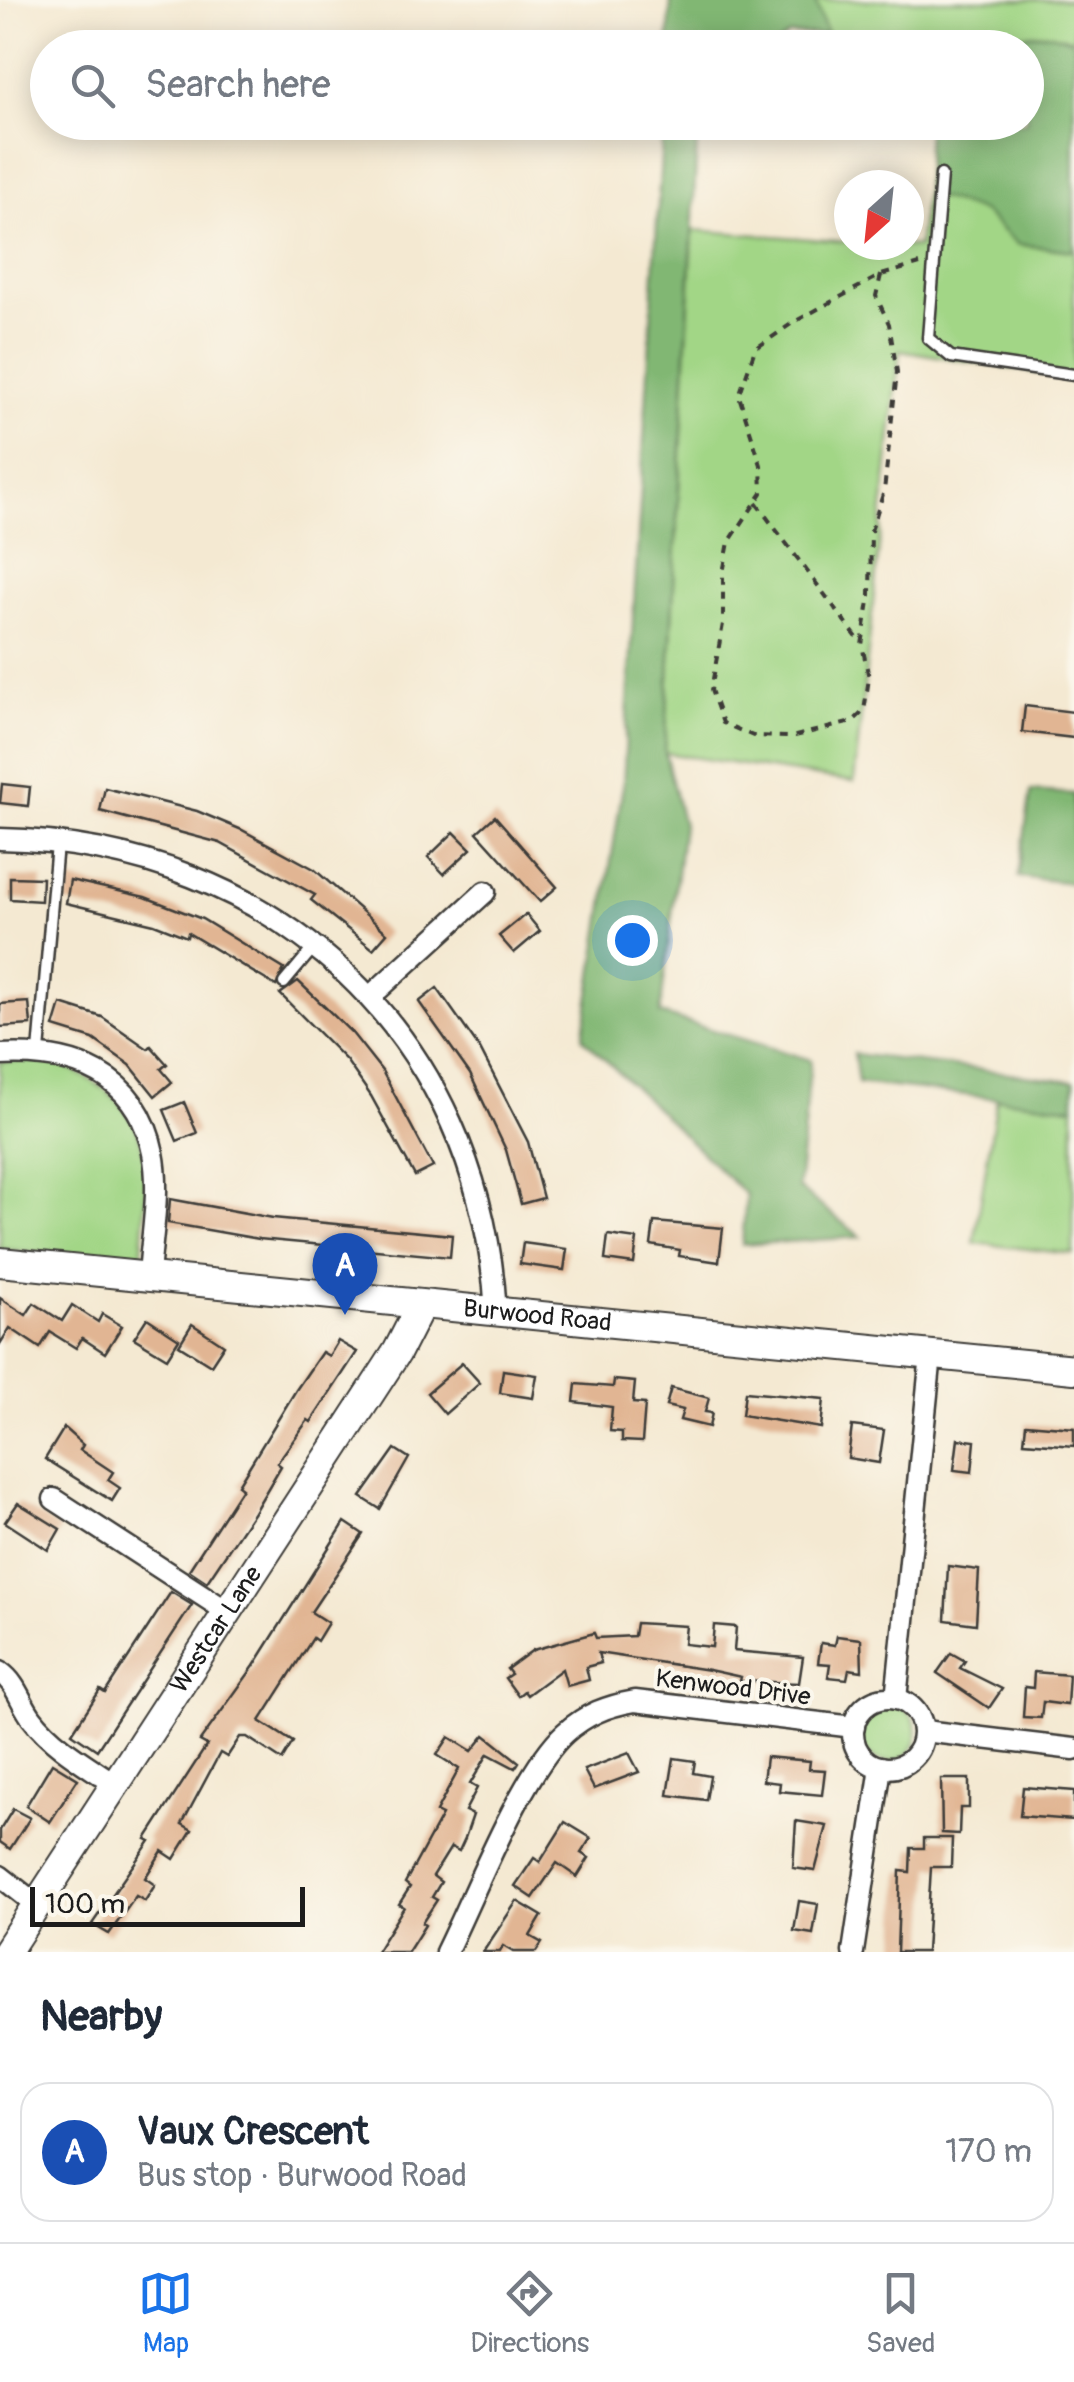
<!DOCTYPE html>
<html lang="en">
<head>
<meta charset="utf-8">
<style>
  :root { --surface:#fff; --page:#f2f2f3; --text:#1f2937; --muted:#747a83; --line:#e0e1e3; --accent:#1a73e8 }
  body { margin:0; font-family:Pangolin,sans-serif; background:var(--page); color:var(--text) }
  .compass { position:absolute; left:834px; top:170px; width:90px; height:90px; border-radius:50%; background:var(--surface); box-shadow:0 5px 25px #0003; rotate:207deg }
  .scale { position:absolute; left:30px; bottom:25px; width:275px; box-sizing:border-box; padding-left:10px; border:5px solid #1c1c1c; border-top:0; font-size:28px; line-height:35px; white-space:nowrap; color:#1c1c1c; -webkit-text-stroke:8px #fbf7ec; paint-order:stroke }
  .you { position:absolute; left:632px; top:940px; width:35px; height:35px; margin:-25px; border:8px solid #fff; border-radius:50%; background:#1a73e8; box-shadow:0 0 0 15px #1a73e833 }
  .badge { display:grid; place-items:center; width:65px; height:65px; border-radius:50%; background:var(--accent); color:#fff; font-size:32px; font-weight:700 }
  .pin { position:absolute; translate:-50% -82px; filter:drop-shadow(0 2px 5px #0008) }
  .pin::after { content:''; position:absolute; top:52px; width:35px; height:30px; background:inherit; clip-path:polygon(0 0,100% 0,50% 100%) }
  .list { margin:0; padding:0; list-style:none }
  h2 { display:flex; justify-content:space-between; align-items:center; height:130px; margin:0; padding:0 40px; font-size:42px }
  h2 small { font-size:32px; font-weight:400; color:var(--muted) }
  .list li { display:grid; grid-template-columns:65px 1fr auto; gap:30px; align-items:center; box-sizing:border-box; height:140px; margin:0 20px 20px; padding:0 20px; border:2px solid var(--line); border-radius:30px }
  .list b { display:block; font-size:38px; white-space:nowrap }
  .list p { margin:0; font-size:32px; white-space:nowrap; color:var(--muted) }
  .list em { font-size:32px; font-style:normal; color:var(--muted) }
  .icon { flex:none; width:55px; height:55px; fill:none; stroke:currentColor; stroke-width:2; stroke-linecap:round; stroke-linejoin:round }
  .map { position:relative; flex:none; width:1074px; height:1952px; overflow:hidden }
  .search { position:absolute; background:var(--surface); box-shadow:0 5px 25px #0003; left:30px; right:30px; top:30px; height:110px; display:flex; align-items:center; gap:25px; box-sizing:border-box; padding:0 35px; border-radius:55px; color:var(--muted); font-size:38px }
  .sheet { height:290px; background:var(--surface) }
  nav { display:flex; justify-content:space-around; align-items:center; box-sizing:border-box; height:140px; border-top:2px solid var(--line); background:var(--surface); font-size:28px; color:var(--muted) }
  nav a { display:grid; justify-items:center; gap:5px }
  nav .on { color:var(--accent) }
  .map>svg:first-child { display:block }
  .green { fill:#a2d686; stroke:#5f7951; stroke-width:2.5 }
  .forest { fill:#81b773; stroke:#4e6a48; stroke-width:2.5 }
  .building { fill:#e1b593 }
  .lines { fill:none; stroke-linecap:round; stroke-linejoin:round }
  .lane-casing { stroke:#3c3b37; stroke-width:15 }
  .street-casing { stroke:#3c3b37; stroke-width:25 }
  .secondary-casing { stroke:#3c3b37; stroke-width:32 }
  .path { stroke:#3c3b37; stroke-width:4; stroke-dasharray:8 8; stroke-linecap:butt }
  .lane { stroke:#fff; stroke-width:10 }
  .street { stroke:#fff; stroke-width:20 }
  .secondary { stroke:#fff; stroke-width:28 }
  .labels { text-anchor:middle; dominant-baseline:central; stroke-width:8; stroke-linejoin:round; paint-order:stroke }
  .street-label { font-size:25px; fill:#1c1c1c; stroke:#fbf7ec }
</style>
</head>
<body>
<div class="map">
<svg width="1074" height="1952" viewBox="0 0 1074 1952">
  <rect width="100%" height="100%" fill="#fbf7ec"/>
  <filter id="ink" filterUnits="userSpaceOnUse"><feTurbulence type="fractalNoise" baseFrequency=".01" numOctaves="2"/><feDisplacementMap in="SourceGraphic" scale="20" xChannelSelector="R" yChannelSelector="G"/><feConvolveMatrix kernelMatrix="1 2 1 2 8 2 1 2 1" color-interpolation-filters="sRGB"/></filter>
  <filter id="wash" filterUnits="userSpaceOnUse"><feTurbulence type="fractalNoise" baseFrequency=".0048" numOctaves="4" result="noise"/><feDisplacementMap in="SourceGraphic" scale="40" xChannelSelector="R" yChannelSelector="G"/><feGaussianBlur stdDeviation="2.25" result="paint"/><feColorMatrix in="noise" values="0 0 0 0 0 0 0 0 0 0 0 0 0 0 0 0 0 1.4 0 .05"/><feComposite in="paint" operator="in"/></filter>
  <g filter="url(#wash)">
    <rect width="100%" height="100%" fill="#f4e9d2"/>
    <g class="green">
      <polygon points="815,0 1074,0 1074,40 1046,33 931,42 827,34"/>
      <polygon points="925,193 982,211 1017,244 1074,251 1074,379 900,350 854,782 665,753 693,230 918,247"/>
      <path d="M47,1059C162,1104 149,1155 141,1263L0,1249V1062Z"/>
      <polygon points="997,1098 1074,1107 1073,1254 974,1243"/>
      <circle cx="888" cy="1733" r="29"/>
    </g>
    <g class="forest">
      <polygon points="671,0 815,0 827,34 789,35 773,47 668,47"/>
      <polygon points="1047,33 1074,40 1074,251 1017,244 982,211 925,193 928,123 1026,122 1026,48 931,47 931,42"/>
      <polygon points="663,123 698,123 665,753 683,825 660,1014 811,1060 798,1188 861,1237 742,1245 746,1195 583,1038 623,785"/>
      <polygon points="1031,791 1074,794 1074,883 1018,877"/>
      <polygon points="854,1054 1074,1081 1074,1107 858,1083"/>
    </g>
    <g id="blocks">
      <g class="building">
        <polygon points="1025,706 1074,712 1074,738 1022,732"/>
        <polygon points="2,784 30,787 28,806 0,803"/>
        <polygon points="105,788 197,811 242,830 314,869 387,933 373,949 311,900 315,895 220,843 100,811"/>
        <polygon points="495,816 557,887 540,902 477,832"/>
        <polygon points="454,832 471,849 444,874 428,857"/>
        <polygon points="10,877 42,878 41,901 10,899"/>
        <polygon points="70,880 145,897 202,919 284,969 276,986 188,933 187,937 154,924 66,903"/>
        <polygon points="526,914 540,931 514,953 499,936"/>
        <polygon points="298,981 352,1033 382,1071 433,1167 415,1176 371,1096 346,1060 280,994"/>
        <polygon points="437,988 480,1049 528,1142 543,1198 521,1204 506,1150 470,1074 419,1002"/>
        <polygon points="29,1002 31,1025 0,1027 0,1004"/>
        <polygon points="61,1004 102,1017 148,1049 151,1046 167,1064 161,1069 172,1082 155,1096 130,1065 93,1039 54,1027"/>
        <polygon points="184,1102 197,1133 177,1141 164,1110"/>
        <polygon points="170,1199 273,1218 452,1235 450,1257 259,1239 168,1223"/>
        <polygon points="654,1222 723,1228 719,1262 679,1256 680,1250 651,1245"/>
        <polygon points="608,1235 637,1239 634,1264 605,1260"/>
        <polygon points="523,1243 567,1249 564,1270 520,1264"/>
        <polygon points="0,1298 26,1315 34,1303 62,1321 72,1305 98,1322 102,1314 122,1326 105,1353 82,1338 76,1348 50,1332 40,1348 10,1328 0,1344"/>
        <polygon points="147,1318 179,1339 167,1358 134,1338"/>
        <polygon points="192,1324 224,1345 211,1365 179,1345"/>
        <polygon points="338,1341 357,1352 311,1422 308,1420 277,1463 281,1466 254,1512 207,1582 189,1570 242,1488 238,1485 296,1390 322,1352 329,1356"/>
        <polygon points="462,1363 480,1383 445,1414 427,1393"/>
        <polygon points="503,1370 537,1375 533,1398 500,1393"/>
        <polygon points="614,1380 635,1382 633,1403 645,1404 642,1442 622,1441 622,1432 610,1431 612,1407 574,1402 576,1384 613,1387"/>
        <polygon points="671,1388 709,1398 705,1412 712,1413 709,1427 680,1420 683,1410 666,1406"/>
        <polygon points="745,1392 824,1399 821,1428 742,1415"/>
        <polygon points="1026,1424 1074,1428 1074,1446 1024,1442"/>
        <polygon points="852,1426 884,1430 879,1463 848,1458"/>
        <polygon points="64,1428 83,1445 80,1450 113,1472 108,1480 120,1488 112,1501 45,1459"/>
        <polygon points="958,1439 975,1441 972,1472 954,1470"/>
        <polygon points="395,1449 409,1458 380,1509 361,1497"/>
        <polygon points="18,1503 60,1529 48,1550 5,1522"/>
        <polygon points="345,1522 363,1534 311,1612 328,1623 317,1641 313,1638 260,1721 293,1742 282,1760 247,1737 240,1737 227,1757 220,1753 182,1824 192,1830 174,1859 162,1851 145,1878 155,1885 145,1901 136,1896 109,1934 92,1924 150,1841 146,1839 207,1745 200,1741 254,1666"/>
        <polygon points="948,1566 979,1570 976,1624 945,1620"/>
        <polygon points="171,1592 192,1605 97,1750 72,1733 100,1690 105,1693"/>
        <polygon points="636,1623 686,1626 684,1644 712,1647 714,1625 736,1627 734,1651 803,1657 799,1683 740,1681 741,1677 709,1670 598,1653 601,1663 586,1667 589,1680 567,1686 562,1669 527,1695 524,1691 518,1696 505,1678 511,1674 507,1669 533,1650 594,1633 596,1638 634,1636"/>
        <polygon points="837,1636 861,1639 862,1671 849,1669 847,1679 828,1677 830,1664 818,1663 821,1643 835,1645"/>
        <polygon points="951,1653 965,1661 960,1668 1002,1689 989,1708 937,1673"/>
        <polygon points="1034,1672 1069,1675 1067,1705 1043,1702 1041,1718 1023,1717 1025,1687 1033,1688"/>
        <polygon points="485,1735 519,1762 515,1768 488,1754 470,1784 477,1788 465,1811 473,1815 465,1838 459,1851 451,1847 433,1876 441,1882 432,1897 437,1900 422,1923 425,1925 408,1952 376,1952 404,1907 399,1904 410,1887 405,1883 442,1815 436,1812 459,1769 437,1755 449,1737 472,1751"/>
        <polygon points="629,1753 639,1772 594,1789 584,1770"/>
        <polygon points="766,1757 810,1761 809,1769 825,1770 822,1795 779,1791 780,1783 763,1781"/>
        <polygon points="674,1758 695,1761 693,1773 710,1776 706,1800 668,1795"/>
        <polygon points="52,1763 78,1779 50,1822 26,1806"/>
        <polygon points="941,1779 969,1779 969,1808 960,1808 959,1834 942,1833"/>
        <polygon points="1023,1787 1074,1791 1074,1820 1020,1816"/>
        <polygon points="13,1809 30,1818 10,1849 0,1842 0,1830"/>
        <polygon points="796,1821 827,1826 815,1871 793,1868"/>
        <polygon points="565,1822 591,1838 581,1853 589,1858 577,1877 557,1863 533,1898 515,1886 534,1858 540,1862"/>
        <polygon points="924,1838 952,1838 951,1867 931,1867 926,1952 897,1952 900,1871 910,1872 911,1848 924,1848"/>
        <polygon points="517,1901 542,1916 530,1936 542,1943 536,1952 513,1952 503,1946 500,1952 483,1952"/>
        <polygon points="799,1901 818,1904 813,1934 794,1931"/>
      </g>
    </g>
  </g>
  <g filter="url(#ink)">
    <use href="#blocks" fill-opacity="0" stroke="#3c3b37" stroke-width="2.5"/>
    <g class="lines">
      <g class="lane-casing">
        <g id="lane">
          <polyline points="941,175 928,338 951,357 1074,375"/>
          <polyline points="284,983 315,946"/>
          <polyline points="39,1052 57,844"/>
        </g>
      </g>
      <g class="street-casing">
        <g id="street">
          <path d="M0,839C276,845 481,1035 496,1313"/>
          <polyline points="371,996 485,892"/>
          <path d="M0,1055C72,1051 137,1073 153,1153C161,1191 151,1238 149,1277"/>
          <polyline points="54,1499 228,1612"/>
          <path d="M0,1672C17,1684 20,1702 32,1718C53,1746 87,1765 115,1784"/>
          <circle cx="888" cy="1733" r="35"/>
          <polyline points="896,1699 931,1355"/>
          <polyline points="924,1731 1074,1749"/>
          <polyline points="0,1876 37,1905"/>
          <path d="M446,1952C474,1896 522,1772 565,1733C586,1714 607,1706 635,1701L854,1727"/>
          <polyline points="853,1952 881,1767"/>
        </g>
      </g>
      <g class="secondary-casing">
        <g id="secondary">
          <path id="s1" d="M0,1262L1074,1369"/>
          <path id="s2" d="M6,1952L397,1352L421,1305"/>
        </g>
      </g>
      <g class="path">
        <polyline points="881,275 876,296 889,324 897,372 884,491 871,531 870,595 862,645 869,678 864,711 852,722 791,737 753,736 723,723 711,690 723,624 723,573 729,542 762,493 761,465 739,396 755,349 794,322 881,275 920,264"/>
        <polyline points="756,503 861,643"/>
      </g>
      <use href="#lane" class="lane"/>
      <use href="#street" class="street"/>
      <use href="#secondary" class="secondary"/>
    </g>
  </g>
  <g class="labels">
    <g class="street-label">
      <text stroke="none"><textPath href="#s1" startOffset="540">Burwood Road</textPath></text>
      <text stroke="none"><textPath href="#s2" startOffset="385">Westcar Lane</textPath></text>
      <text transform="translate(733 1688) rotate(7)">Kenwood Drive</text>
    </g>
  </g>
</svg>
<svg class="compass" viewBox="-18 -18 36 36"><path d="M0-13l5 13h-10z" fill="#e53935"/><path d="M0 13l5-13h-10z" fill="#747a83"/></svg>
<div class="scale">100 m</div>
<div class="you"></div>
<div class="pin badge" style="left:345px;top:1315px;background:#1a4fb4">A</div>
<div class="search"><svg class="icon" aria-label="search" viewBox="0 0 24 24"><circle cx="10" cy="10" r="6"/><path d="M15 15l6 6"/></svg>Search here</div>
</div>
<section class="sheet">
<h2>Nearby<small></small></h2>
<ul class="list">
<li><span class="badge" style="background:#1a4fb4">A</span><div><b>Vaux Crescent</b><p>Bus stop · Burwood Road</p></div><em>170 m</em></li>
</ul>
</section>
<nav>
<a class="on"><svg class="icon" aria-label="map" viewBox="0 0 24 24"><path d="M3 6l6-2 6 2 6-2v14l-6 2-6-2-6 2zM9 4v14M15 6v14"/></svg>Map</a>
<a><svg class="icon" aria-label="directions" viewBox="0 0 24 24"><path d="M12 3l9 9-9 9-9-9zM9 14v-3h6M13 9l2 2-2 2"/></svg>Directions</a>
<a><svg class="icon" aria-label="saved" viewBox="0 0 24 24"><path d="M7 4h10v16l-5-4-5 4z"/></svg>Saved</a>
</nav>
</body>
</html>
